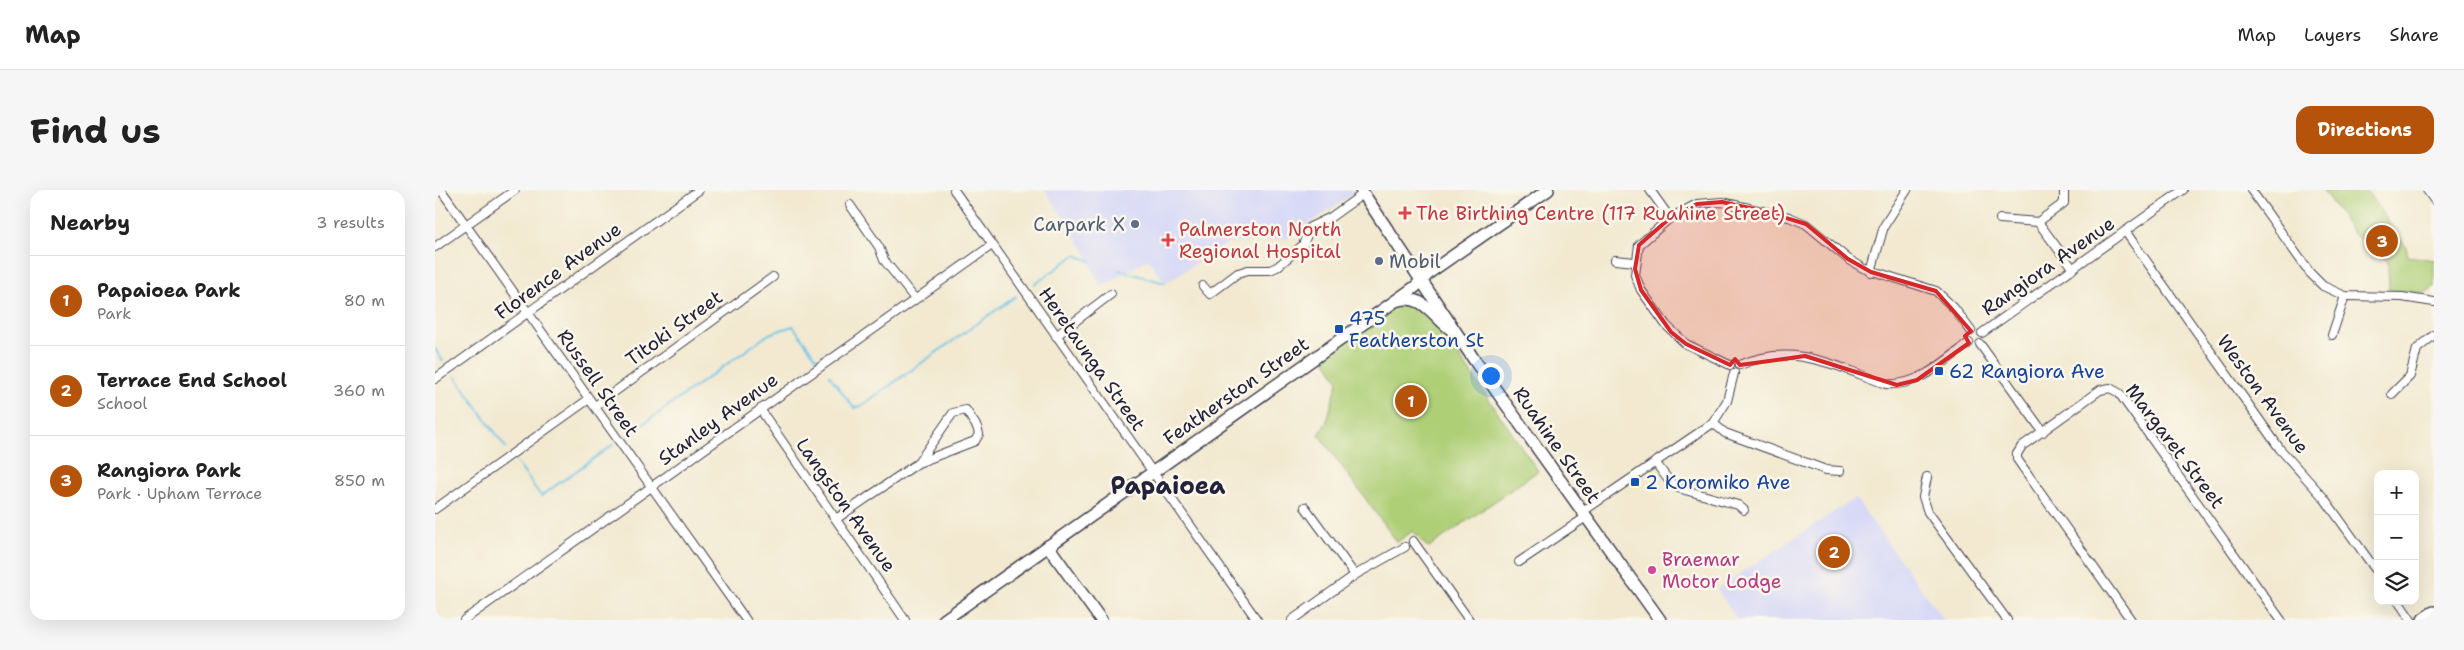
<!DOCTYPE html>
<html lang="en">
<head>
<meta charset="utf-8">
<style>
  :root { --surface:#fff; --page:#f6f6f6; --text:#222; --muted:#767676; --line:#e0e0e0; --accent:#b45309 }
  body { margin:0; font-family:"Shantell Sans",sans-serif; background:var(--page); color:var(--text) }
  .controls { position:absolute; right:15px; bottom:15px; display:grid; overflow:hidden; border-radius:10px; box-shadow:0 5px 20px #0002 }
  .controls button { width:45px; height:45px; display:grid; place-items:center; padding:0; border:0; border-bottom:1px solid var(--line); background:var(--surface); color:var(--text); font:25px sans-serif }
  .you { position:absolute; left:1055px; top:185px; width:18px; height:18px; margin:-12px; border:4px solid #fff; border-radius:50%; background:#1a73e8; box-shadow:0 0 0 8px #1a73e833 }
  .badge { display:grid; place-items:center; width:32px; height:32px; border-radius:50%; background:var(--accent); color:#fff; font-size:16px; font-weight:700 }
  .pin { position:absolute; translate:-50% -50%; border:2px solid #fff; box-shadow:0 1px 5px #0006 }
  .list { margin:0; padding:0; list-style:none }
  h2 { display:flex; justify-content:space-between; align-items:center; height:65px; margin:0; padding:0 20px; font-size:21px }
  h2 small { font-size:16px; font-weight:400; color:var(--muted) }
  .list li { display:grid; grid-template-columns:32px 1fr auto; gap:15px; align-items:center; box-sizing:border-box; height:90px; padding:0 20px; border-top:1px solid var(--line) }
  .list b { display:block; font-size:19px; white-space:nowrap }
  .list p { margin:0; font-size:16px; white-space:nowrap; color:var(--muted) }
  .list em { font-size:16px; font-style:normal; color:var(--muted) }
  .icon { flex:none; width:28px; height:28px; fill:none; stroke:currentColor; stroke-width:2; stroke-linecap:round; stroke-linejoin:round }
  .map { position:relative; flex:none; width:1999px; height:430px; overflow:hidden; border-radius:15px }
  header { display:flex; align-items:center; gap:30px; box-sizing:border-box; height:70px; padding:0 25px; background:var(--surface); border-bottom:1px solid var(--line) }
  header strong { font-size:24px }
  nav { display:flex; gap:28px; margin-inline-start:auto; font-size:18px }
  .intro { display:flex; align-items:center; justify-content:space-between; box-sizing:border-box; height:120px; padding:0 30px }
  h1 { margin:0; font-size:35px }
  .button { padding:12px 22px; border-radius:15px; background:var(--accent); color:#fff; font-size:18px; font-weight:700 }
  main { display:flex; gap:30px; padding:0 30px }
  aside { flex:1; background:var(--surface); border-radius:15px; box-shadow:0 5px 20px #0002 }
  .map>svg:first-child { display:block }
  .built { fill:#d6d7f8 }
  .park { fill:#afcf77; stroke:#687859 }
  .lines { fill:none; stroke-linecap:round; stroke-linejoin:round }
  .stream { stroke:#6cc4e9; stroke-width:2 }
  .street-casing { stroke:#414051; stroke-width:10 }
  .secondary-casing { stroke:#414051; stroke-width:14 }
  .highway-casing { stroke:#414051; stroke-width:18 }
  .street { stroke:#fff; stroke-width:8 }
  .secondary { stroke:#fff; stroke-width:11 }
  .highway { stroke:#fff; stroke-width:15 }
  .marked { fill:#d62828; fill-opacity:0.2; stroke:#d62828; stroke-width:4; stroke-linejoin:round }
  .health-dot { fill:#e0444e; stroke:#fbf7ec; stroke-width:2 }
  .service-dot { fill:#5c6f8a; stroke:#fbf7ec; stroke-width:2 }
  .transit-dot { fill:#1a4fb4; stroke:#fbf7ec; stroke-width:2 }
  .hotel-dot { fill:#d1479c; stroke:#fbf7ec; stroke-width:2 }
  .labels { text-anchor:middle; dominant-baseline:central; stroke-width:5; stroke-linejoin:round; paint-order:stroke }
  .health-label { font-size:19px; fill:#be3a42; stroke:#fbf7ec; text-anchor:start }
  .service-label { font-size:19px; fill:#4e5e75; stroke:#fbf7ec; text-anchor:end }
  .street-label { font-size:19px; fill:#22223b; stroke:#fbf7ec }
  .transit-label { font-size:19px; fill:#164399; stroke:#fbf7ec; text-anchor:start }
  .hotel-label { font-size:19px; fill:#b23c85; stroke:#fbf7ec; text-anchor:start }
  .district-label { font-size:24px; font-weight:bold; fill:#22223b; stroke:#fbf7ec }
</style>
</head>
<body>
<header>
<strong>Map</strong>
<nav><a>Map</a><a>Layers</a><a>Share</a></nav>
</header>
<div class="intro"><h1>Find us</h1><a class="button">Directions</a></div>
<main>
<aside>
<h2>Nearby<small>3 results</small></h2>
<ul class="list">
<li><span class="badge">1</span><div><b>Papaioea Park</b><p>Park</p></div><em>80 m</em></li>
<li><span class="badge">2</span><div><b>Terrace End School</b><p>School</p></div><em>360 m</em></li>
<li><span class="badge">3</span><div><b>Rangiora Park</b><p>Park · Upham Terrace</p></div><em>850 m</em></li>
</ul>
</aside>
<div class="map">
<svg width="1999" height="430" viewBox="0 0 1999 430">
  <rect width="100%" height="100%" fill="#fbf7ec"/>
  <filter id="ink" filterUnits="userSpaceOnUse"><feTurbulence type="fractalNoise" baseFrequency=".02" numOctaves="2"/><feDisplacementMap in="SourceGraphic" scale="10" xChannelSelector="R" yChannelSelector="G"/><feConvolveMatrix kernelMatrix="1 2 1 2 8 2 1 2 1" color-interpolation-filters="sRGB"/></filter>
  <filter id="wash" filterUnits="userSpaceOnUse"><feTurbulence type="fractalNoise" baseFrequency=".0096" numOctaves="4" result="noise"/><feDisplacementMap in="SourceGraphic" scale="20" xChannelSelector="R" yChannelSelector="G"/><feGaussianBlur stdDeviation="1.12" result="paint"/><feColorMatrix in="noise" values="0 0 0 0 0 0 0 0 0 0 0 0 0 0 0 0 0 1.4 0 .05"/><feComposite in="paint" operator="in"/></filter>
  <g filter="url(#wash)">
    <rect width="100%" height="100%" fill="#f2e9d0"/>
    <g class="built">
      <polygon points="610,0 915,0 918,4 853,48 793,53 730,93 713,69 666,97 649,59"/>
      <polygon points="1420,308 1509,430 1302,430 1282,399"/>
    </g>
    <g class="park">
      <polygon points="1888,0 1931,0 1971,57 1973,66 1999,70 1999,97 1990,103 1954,100 1953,71 1919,44"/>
      <polygon points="980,102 1103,281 993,358 978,341 962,352 884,245 892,231 903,191 889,167"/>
    </g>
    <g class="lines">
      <g class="stream">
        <polyline points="684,80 730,93"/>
        <polyline points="600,94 640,65 656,71"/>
        <polyline points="0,159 8,171"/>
        <polyline points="394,185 419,218 426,216 581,106"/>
        <polyline points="20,186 71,258"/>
        <polyline points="193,245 334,144 358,136 383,170"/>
        <polyline points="82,273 106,306 179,254"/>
      </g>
    </g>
  </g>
  <g filter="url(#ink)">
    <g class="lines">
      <g class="street-casing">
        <g id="street">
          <polyline points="6,0 311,430"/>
          <polyline points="519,0 822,430"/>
          <polyline points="1215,0 1235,28"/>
          <polyline points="1816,0 1875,83 1888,96 1910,106 1967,107 1999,112"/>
          <polyline points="1992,0 1999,10"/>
          <polyline points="415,15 444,57 449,70 480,109"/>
          <polyline points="1565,29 1603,32 1629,13 1629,0"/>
          <polyline points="1603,32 1638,79"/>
          <polyline points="1690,41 1845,259 1889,308 1943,383"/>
          <polyline points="0,57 80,0"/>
          <polyline points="1180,70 1200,72"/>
          <polyline points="1436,82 1449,36 1472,0"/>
          <polyline points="768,96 775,104 803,83 813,80 835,80 842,77 868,55 875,37 896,27 928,4"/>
          <polyline points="1547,143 1748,0"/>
          <polyline points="1897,145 1910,106"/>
          <polyline points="621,146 676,104"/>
          <polyline points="1545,154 1608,242"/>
          <polyline points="1295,175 1251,154 1231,135 1206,100 1200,85 1204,55 1235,28 1262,14 1287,12 1354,27 1371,34 1413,69 1428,78 1501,101 1519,118 1536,141"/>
          <path d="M1305,175C1359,152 1400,176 1451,194C1483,197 1510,171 1534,153"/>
          <polyline points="0,189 264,0"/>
          <polyline points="1957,204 1975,186 1982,159 1999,145"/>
          <polyline points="160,216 338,87"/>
          <polyline points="325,219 470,430"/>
          <polyline points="1278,233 1290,243 1391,280 1405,281"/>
          <polyline points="1220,272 1235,292 1243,298 1303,315 1309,320"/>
          <polyline points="1492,287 1488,307 1493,322 1572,430"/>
          <polyline points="870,317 920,385"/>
          <polyline points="0,319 154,209"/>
          <polyline points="1147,322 1278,233 1292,211 1299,183"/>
          <polyline points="401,329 483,273 518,223 531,220 542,237 544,244 540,251 483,273"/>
          <polyline points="978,351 1034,430"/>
          <polyline points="1084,372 1151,327"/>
          <polyline points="1963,411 1976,430"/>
          <polyline points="29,430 557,55"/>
          <polyline points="857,430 920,385 970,357"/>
          <polyline points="1696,430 1582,269 1582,264 1587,256 1665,200 1675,198 1684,203 1846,430"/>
        </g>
      </g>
      <g class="secondary-casing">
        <g id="secondary">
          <polyline points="926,0 1040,171 1225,430"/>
          <path d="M964,110C989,103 1001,131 1020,142"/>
          <polyline points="613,356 666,430"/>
          <polyline points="509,430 980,97 995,82 1113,0"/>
        </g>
      </g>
      <g class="highway-casing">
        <polyline id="highway" points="1990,430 1999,424"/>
      </g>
      <use href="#street" class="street"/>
      <use href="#secondary" class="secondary"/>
      <use href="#highway" class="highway"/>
    </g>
  </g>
  <path class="marked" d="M1287,12L1328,21L1371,34L1413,69L1436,82L1501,101L1536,141L1530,146L1534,153L1482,190L1462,195L1370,166L1305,175L1300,169L1295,175L1251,154L1236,142L1206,100L1200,79L1204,55L1235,28L1262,14Z"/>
  <g class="health-dot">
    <path d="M967.5 15.5h5v5h5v5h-5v5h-5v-5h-5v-5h5z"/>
    <path d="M730.5 42.5h5v5h5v5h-5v5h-5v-5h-5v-5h5z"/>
  </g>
  <g class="service-dot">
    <circle cx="700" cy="34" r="5"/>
    <circle cx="944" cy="71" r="5"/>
  </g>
  <g class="transit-dot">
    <rect x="899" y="134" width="10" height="10" rx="2.5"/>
    <rect x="1499" y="176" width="10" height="10" rx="2.5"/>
    <rect x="1195" y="287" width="10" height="10" rx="2.5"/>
  </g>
  <circle class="hotel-dot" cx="1217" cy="380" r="5"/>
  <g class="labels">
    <g class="health-label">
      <text x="981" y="23">The Birthing Centre (117 Ruahine Street)</text>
      <text x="744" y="39">Palmerston North<tspan x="744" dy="22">Regional Hospital</tspan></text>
    </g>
    <g class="service-label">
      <text x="690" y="34">Carpark X</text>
      <text x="954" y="71" text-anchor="start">Mobil</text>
    </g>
    <g class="street-label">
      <text transform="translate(1613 76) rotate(-35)">Rangiora Avenue</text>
      <text transform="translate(123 81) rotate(-36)">Florence Avenue</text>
      <text transform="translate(239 138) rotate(-36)">Titoki Street</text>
      <text transform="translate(657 169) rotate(55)">Heretaunga Street</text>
      <text transform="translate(163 193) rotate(55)">Russell Street</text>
      <text transform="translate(801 201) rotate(-35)">Featherston Street</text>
      <text transform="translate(1828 204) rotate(54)">Weston Avenue</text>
      <text transform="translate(283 229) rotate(-36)">Stanley Avenue</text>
      <text transform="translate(1122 255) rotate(55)">Ruahine Street</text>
      <text transform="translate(1740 256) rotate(53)">Margaret Street</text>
      <text transform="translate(411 315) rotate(55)">Langston Avenue</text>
    </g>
    <g class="transit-label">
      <text x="914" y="128">475<tspan x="914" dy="22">Featherston St</tspan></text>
      <text x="1514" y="181">62 Rangiora Ave</text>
      <text x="1210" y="292">2 Koromiko Ave</text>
    </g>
    <g class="hotel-label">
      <text x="1227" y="369">Braemar<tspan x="1227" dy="22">Motor Lodge</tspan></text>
    </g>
    <g class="district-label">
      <text x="733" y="296">Papaioea</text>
    </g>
  </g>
</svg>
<div class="controls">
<button>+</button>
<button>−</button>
<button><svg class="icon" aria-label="layers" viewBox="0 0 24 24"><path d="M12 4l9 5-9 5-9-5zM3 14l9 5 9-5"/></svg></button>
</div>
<div class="you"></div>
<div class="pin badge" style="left:976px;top:211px">1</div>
<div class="pin badge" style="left:1399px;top:362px">2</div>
<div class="pin badge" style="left:1947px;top:51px">3</div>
</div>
</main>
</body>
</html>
